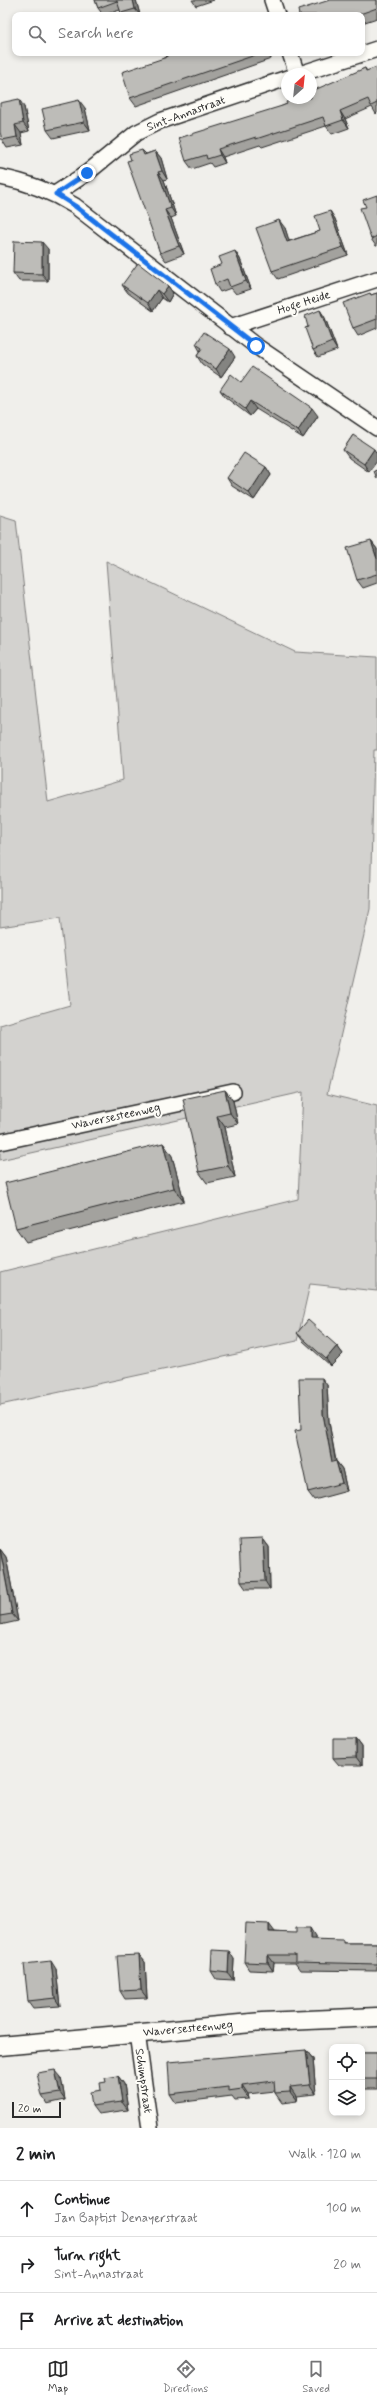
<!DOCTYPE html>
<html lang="en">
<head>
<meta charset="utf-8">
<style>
  :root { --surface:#fff; --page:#f2f2f2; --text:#202124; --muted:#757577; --line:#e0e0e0; --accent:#2b2b2b }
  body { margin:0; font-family:Mynerve,sans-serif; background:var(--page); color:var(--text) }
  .controls { position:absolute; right:12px; bottom:12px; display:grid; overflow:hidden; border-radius:8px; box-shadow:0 2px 6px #0003 }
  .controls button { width:36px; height:36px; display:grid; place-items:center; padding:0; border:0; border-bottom:1px solid var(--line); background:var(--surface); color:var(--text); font:20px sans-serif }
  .compass { position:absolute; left:281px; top:68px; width:36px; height:36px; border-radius:50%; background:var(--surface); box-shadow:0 2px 6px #0003; rotate:27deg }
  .scale { position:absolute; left:12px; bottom:10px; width:49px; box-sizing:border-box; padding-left:4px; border:2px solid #2b2b2b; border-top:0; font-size:11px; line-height:14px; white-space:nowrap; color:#2b2b2b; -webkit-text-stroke:3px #fdfcf7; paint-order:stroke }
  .stop { position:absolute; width:12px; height:12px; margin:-9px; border:3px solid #1a73e8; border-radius:50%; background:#fff }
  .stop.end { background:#1a73e8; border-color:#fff; box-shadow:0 1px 4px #0008 }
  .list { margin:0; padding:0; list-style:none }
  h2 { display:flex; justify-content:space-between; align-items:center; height:52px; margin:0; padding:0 16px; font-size:17px }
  h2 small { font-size:13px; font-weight:400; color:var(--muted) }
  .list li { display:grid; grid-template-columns:26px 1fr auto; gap:12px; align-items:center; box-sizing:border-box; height:56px; padding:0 16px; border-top:1px solid var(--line) }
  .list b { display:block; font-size:15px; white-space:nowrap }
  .list p { margin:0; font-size:13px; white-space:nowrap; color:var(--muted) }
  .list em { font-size:13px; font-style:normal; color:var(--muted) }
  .icon { flex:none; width:22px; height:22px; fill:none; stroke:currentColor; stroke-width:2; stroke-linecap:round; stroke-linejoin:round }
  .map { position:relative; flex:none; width:377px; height:2128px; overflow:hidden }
  .search { position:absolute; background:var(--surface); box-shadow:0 2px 6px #0003; left:12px; right:12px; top:12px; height:44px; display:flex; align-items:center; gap:10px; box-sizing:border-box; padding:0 14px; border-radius:8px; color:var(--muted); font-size:15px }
  .sheet { height:220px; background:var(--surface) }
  nav { display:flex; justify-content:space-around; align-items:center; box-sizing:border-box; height:56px; border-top:1px solid var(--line); background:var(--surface); font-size:11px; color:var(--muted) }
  nav a { display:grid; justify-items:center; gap:2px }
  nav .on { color:var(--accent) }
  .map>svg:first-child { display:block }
  .green { fill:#d3d2cf; stroke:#7f7e7d }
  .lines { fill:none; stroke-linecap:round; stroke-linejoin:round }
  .minor-casing { stroke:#2b2b2b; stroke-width:18 }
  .tertiary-casing { stroke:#2b2b2b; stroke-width:21 }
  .minor { stroke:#fdfcf7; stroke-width:15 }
  .tertiary { stroke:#fdfcf7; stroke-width:18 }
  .wall { fill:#a3a29e; stroke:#2b2b2b }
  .shaded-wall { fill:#848481; stroke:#2b2b2b }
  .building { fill:#bdbcb8; stroke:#2b2b2b }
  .route { stroke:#1a73e8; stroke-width:5 }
  .labels { text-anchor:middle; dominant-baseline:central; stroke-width:4; stroke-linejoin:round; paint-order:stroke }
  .street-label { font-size:12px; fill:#2b2b2b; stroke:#fdfcf7 }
</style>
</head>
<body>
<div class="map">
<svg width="377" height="2128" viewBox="0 0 377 2128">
  <rect width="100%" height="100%" fill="#f0efeb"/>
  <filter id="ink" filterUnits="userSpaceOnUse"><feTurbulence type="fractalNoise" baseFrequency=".025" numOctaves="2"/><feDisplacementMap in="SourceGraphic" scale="8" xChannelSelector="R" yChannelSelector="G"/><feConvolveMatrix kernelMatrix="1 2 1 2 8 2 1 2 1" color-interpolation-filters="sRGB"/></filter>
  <g filter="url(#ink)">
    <polygon class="green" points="0,515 16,520 48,802 123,780 106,561 295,652 377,657 377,750 374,750 370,909 327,1094 377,1106 377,1291 310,1284 297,1341 0,1405 0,1272 298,1199 303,1092 0,1160 0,1025 70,1005 60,918 0,927"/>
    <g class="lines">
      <g class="minor-casing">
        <g id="minor">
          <polyline points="272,0 277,15"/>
          <polyline points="290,53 297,74"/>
          <polyline points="300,74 377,49"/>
          <path d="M0,177C27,182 52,192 75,206L256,346L377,428"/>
          <polyline points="55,194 87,173 136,133 160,121 287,78"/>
          <polyline points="230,327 377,279"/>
          <polyline points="0,1142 233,1092"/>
          <polyline points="137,2033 150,2128"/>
        </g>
      </g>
      <g class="tertiary-casing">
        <polyline id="tertiary" points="0,2046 262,2022 377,2017"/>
      </g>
      <use href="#minor" class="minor"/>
      <use href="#tertiary" class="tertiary"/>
    </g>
    <g class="wall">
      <polygon points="95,0 136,0 140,15 122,15 120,10 103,15 98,8"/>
      <polygon points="192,0 214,0 196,6"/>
      <polygon points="377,0 377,18 362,23 362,15 299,15"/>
      <polygon points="166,53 269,53 271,59 136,106 130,98 167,57"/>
      <polygon points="377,67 377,113 376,114 372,107 345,119 349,128 332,134 326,126 262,147 260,145 223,157 225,163 213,167 210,163 192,169 186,161 282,106 313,94 365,68 367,71"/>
      <polygon points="24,107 29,131 21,133 23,145 7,148 2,140"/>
      <polygon points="85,108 90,130 53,138 47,130"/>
      <polygon points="142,150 146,154 155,151 161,158 167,179 164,180 176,216 171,218 184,254 166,261 160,253 131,160"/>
      <polygon points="377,195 377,246 376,246 371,239 366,207"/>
      <polygon points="330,211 335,219 348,255 278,279 272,271 285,228 289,241 320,231"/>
      <polygon points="48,249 48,281 19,281 13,273"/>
      <polygon points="235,251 240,259 251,289 236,294 231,288 220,292 215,284 222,264"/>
      <polygon points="122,285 168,286 173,293 168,302 162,298 153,311 128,293"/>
      <polygon points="370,293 371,295 377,293 377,328 358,336 353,328"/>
      <polygon points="320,310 325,318 337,350 318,357 313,350 308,327"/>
      <polygon points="196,344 235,357 221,377 202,364 197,356 200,351"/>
      <polygon points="241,382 318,416 303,438 256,409 250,416 225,397 220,390"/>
      <polygon points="353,435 369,472 349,458 343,450"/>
      <polygon points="266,467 271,475 254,500 232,486 227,478"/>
      <polygon points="371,541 377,549 377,583 363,588 357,580"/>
      <polygon points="225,1090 233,1101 238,1124 225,1127 235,1177 207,1183 199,1172"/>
      <polygon points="163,1143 172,1156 184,1201 26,1242 16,1228"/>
      <polygon points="297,1333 337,1346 343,1354 331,1366 303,1341"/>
      <polygon points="327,1385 329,1422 336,1461 342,1469 347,1491 314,1500 308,1492 301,1430"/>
      <polygon points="263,1539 269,1547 270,1589 246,1589 241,1582"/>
      <polygon points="0,1549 6,1557 18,1621 0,1625"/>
      <polygon points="356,1739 362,1747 362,1765 339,1765 333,1758"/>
      <polygon points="275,1932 315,1936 315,1939 345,1943 377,1943 377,1971 300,1970 295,1963 274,1963 273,1971 249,1970 244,1962"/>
      <polygon points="139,1955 145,1962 147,1998 125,1999 120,1991"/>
      <polygon points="234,1959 233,1980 216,1979 211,1971"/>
      <polygon points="56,1969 60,2006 33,2008 28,2001"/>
      <polygon points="306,2050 313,2059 316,2094 296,2096 297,2101 282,2103 275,2093 275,2091 248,2094 249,2099 235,2100 232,2096 176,2103 170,2094"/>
      <rect x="362" y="2053" width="15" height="36"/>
      <polygon points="118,2076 124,2084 128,2110 98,2114 92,2106 106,2082"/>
      <polygon points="61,2077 65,2100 47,2104 42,2096"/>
    </g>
    <g class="shaded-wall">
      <polygon points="133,0 136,0 140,15 135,9"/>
      <polygon points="266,53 269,53 271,59"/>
      <polygon points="19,99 24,107 29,131 23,123"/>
      <polygon points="79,100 85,108 90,130 84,122"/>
      <polygon points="340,111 345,119 349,128 343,120"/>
      <polygon points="15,125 21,133 23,145 17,137"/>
      <polygon points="218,149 223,157 225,163 220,155"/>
      <polygon points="155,151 161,158 167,179 162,171"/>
      <polygon points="158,172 164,180 176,216 171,208"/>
      <polygon points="165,210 171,218 184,254 179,246"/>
      <polygon points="330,211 335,219 348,255 343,247"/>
      <polygon points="279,220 285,228 292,250 287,242"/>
      <polygon points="42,242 48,249 48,281 42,274"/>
      <polygon points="235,251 240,259 251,289 246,281"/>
      <polygon points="168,286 173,293 168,302 162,294"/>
      <polygon points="157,290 162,298 153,311 148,303"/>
      <polygon points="320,310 325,318 337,350 332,342"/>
      <polygon points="230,349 235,357 221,377 216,369"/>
      <polygon points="250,401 256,409 250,416 245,409"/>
      <polygon points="312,408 318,416 303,438 298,431"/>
      <polygon points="374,449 377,454 377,461 369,472 364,464"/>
      <polygon points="266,467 271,475 254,500 249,493"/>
      <polygon points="371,541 377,549 377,559"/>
      <polygon points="225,1090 233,1101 238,1124 230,1113"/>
      <polygon points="217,1116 225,1127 235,1177 228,1166"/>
      <polygon points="163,1143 172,1156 184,1201 174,1188"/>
      <polygon points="337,1346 343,1354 331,1366 326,1359"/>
      <polygon points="322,1378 327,1385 329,1422 337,1470 332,1462 323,1414"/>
      <polygon points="336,1461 342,1469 347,1491 342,1483"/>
      <polygon points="263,1539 269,1547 270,1589 265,1581"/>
      <polygon points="0,1549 6,1557 18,1621 12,1614"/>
      <polygon points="356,1739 362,1747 362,1765 356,1757"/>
      <polygon points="269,1924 275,1932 269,1932"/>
      <polygon points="310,1928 315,1936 315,1947 310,1939"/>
      <polygon points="229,1951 234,1959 233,1980 228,1973"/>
      <polygon points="139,1955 145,1962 147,1998 141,1990"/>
      <polygon points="268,1955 274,1963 273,1971 268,1963"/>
      <polygon points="51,1961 56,1969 60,2006 55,1998"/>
      <polygon points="306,2050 313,2059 316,2094 310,2085"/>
      <polygon points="55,2070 61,2077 65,2100 60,2093"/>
      <polygon points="118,2076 124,2084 128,2110 122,2102"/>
      <polygon points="242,2085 248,2094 249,2099 242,2089"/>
      <polygon points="290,2087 296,2096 297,2101 290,2092"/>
    </g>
    <g class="building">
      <polygon points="95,0 133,0 135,9 121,13 117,1 98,8"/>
      <polygon points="330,0 377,0 377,8 357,15 299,15 298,10"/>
      <polygon points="166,53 261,53 130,98 122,72 167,57"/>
      <polygon points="377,67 377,103 371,106 368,99 340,111 343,120 326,126 323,117 256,139 256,137 218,149 220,155 207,159 206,155 186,161 179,138 282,106 287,104 286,102 299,98 311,98 311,94 313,94 312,91 365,68 366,71"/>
      <polygon points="19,99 23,123 15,125 17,137 2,140 0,132 0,103"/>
      <polygon points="79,100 84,122 47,130 42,109"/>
      <polygon points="142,150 144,155 155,151 162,171 158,172 171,208 165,210 179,246 160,253 127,161 131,160 129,154"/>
      <polygon points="377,195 377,236 371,239 360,208 366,207 363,200"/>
      <polygon points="330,211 343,247 272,271 256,228 279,220 287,242 320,231 315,216"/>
      <polygon points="14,241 42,242 42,274 13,273"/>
      <polygon points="235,251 246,281 230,287 227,279 215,284 210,269 222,264 219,257"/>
      <polygon points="138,263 168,286 162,294 157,290 148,303 122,285"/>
      <polygon points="370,293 371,295 377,293 377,319 353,328 343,303"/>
      <polygon points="320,310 332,342 313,350 305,328 308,327 305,316"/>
      <polygon points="204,332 230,349 216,369 197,356 202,348 196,344"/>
      <polygon points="252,367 312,408 298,431 250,401 245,409 220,390 231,374 241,382"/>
      <polygon points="353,435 374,449 364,464 343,450"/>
      <polygon points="244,453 266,467 249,493 227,478"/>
      <polygon points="377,470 377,479 374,471"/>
      <polygon points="371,541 377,559 377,574 357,580 347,548"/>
      <polygon points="225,1090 230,1113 217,1116 228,1166 199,1172 183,1099"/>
      <polygon points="163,1143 174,1188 16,1228 5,1183"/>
      <polygon points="308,1320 337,1346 326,1359 297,1333"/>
      <polygon points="299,1378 322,1378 323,1414 332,1462 336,1461 342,1483 308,1492 295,1431 301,1430"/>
      <polygon points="263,1539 265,1581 241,1582 239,1540"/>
      <polygon points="0,1549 12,1614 0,1616"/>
      <polygon points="333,1739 356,1739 356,1757 333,1758"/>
      <polygon points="246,1923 269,1924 269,1932 296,1933 296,1928 310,1928 310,1939 343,1940 343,1943 377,1943 377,1964 295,1962 295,1955 268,1955 268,1963 244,1962"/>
      <polygon points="212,1950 229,1951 228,1973 211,1971"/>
      <polygon points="139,1955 141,1990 120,1991 117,1956"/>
      <polygon points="51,1961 55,1998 28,2001 24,1964"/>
      <polygon points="306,2050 310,2085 290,2087 290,2092 275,2093 274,2081 242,2085 242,2089 228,2091 228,2087 170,2094 168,2062"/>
      <rect x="362" y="2053" width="15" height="26"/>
      <polygon points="55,2070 60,2093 42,2096 37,2073"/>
      <polygon points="118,2076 122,2102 92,2106 90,2092 101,2090 100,2083 106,2082 105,2078"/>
    </g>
  </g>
  <g class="lines" filter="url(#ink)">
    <polyline class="route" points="87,173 56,194 75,206 256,346"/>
  </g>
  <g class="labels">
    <g class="street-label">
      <text transform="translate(186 114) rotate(-20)">Sint-Annastraat</text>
      <text transform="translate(304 303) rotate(-18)">Hoge Heide</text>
      <text transform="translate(116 1117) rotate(-12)">Waversesteenweg</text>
      <text transform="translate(188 2029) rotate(-5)">Waversesteenweg</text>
      <text transform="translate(143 2081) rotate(82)">Schimpstraat</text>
    </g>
  </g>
</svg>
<div class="controls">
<button><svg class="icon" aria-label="locate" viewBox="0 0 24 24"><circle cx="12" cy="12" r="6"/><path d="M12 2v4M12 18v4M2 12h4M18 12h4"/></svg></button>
<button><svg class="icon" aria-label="layers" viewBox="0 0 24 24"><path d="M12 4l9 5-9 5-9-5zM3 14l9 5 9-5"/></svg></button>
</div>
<svg class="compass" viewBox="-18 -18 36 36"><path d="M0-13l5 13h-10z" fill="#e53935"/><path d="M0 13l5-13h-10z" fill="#757577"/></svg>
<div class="scale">20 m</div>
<div class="stop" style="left:256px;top:346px"></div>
<div class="stop end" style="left:87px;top:173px"></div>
<div class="search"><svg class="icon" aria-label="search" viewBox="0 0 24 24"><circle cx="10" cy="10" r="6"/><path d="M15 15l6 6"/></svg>Search here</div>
</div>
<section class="sheet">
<h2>2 min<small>Walk · 120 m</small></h2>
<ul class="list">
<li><svg class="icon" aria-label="ahead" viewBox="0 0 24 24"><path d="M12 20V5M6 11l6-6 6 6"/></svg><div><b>Continue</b><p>Jan Baptist Denayerstraat</p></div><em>100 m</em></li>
<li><svg class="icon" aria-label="right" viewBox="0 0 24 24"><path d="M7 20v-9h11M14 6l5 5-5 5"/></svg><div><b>Turn right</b><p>Sint-Annastraat</p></div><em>20 m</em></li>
<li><svg class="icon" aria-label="arrive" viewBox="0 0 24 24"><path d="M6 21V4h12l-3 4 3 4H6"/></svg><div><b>Arrive at destination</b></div></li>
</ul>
</section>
<nav>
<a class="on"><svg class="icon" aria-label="map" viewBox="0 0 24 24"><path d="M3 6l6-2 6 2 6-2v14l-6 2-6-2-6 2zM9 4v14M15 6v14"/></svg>Map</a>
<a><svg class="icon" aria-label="directions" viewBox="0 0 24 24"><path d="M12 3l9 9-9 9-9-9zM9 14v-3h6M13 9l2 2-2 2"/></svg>Directions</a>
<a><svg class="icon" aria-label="saved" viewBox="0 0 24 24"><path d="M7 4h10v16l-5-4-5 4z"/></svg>Saved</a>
</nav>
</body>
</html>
